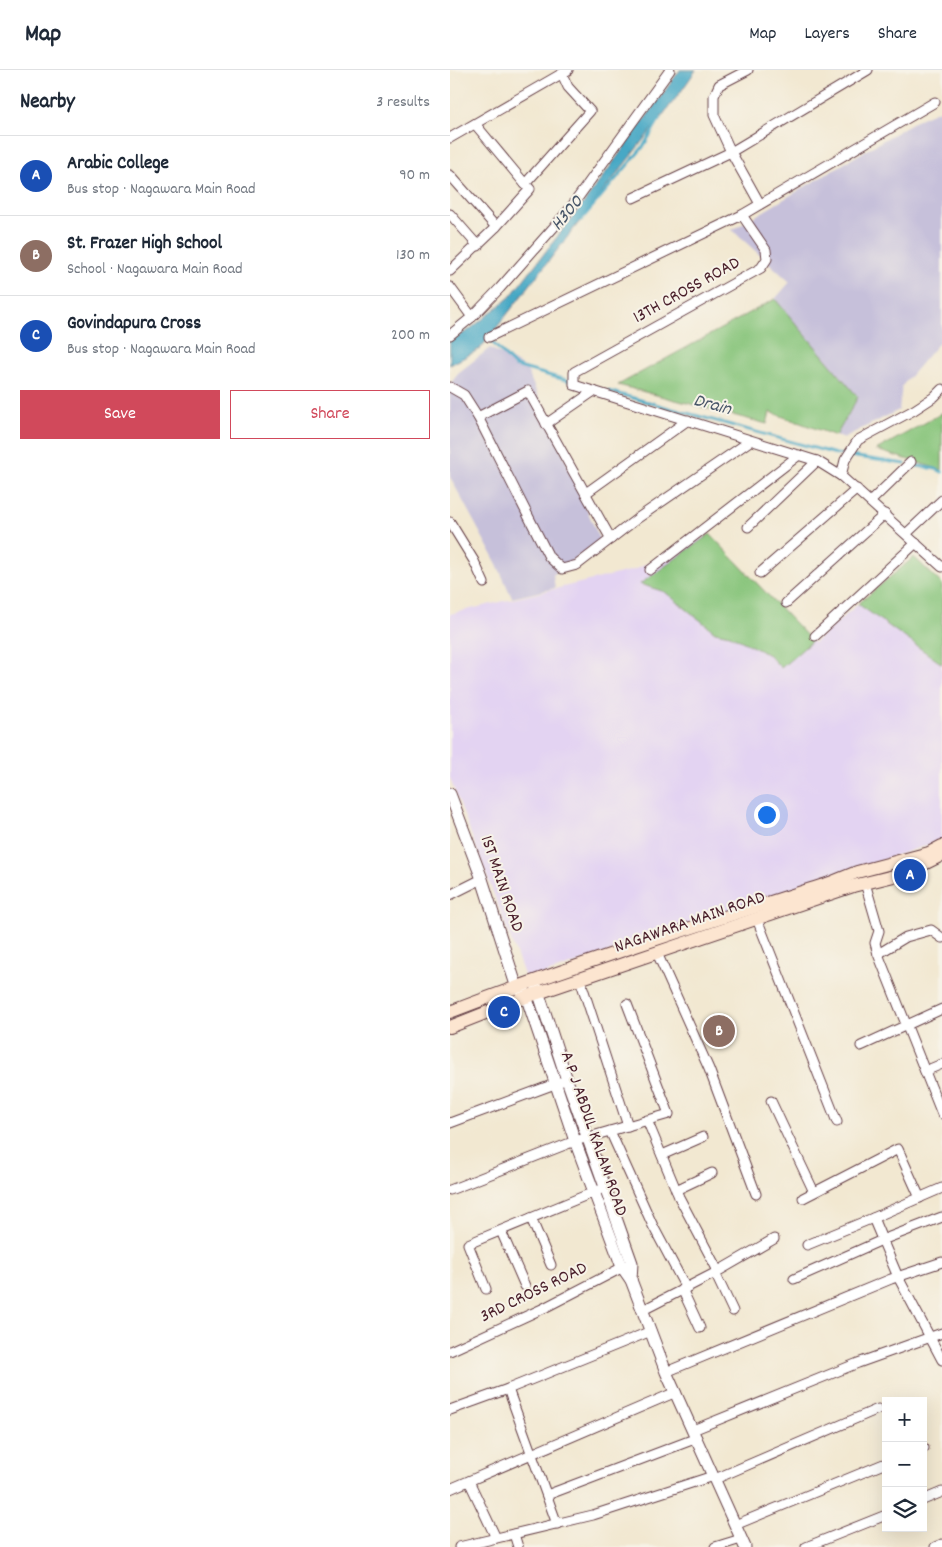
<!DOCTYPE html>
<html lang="en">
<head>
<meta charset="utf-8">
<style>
  :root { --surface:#fff; --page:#f2f2f3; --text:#1f2937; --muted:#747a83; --line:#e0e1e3; --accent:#d1495b }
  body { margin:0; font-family:Dekko,sans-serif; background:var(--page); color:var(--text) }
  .controls { position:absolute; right:15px; bottom:15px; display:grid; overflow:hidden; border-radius:0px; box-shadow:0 5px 20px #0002 }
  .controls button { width:45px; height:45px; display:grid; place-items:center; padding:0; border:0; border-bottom:1px solid var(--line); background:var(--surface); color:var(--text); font:25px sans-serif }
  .you { position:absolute; left:316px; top:744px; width:18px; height:18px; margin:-12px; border:4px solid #fff; border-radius:50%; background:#1a73e8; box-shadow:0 0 0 8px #1a73e833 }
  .badge { display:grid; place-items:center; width:32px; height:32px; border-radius:50%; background:var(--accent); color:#fff; font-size:16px; font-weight:700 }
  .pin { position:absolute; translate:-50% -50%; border:2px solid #fff; box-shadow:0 1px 5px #0006 }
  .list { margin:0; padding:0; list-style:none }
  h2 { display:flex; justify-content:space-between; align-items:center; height:65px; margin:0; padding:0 20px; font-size:21px }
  h2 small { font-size:16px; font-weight:400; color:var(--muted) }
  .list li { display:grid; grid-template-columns:32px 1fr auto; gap:15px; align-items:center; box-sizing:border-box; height:80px; padding:0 20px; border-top:1px solid var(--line) }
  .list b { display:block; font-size:19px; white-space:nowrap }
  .list p { margin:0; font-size:16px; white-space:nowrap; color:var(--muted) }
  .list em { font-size:16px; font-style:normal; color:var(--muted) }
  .actions { display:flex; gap:10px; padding:15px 20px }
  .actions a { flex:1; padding:11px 0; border:1px solid var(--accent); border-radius:0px; text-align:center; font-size:18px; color:var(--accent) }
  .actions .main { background:var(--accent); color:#fff }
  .icon { flex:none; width:28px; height:28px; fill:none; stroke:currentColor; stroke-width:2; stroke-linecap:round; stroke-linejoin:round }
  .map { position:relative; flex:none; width:492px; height:1477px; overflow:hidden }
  header { display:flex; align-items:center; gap:30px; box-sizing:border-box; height:70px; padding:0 25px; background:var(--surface); border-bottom:1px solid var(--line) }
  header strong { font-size:24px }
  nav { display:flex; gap:28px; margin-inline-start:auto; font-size:18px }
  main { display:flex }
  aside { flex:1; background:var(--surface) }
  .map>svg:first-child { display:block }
  .built { fill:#e3d3f2 }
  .industrial { fill:#c6c0da }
  .green { fill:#88c57b; stroke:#697253 }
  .water { fill:#46a8c5; stroke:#486478 }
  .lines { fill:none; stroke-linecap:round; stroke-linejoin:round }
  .stream { stroke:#46a8c5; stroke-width:3 }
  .minor-casing { stroke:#633d44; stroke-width:11 }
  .tertiary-casing { stroke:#633d44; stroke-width:13 }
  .secondary-casing { stroke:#633d44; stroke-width:14 }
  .minor { stroke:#fff; stroke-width:9 }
  .tertiary { stroke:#fff; stroke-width:11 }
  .secondary { stroke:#fce5d0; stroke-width:12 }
  .labels { text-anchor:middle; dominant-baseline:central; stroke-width:4; stroke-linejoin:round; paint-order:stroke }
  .street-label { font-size:18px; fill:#4a1f2b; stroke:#f7f3e8 }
  .water-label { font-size:19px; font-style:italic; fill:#485669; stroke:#f7f3e8 }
</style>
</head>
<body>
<header>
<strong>Map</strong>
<nav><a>Map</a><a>Layers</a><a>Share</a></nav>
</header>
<main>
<aside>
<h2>Nearby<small>3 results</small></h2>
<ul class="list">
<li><span class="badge" style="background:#1a4fb4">A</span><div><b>Arabic College</b><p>Bus stop · Nagawara Main Road</p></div><em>90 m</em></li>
<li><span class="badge" style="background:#8d6e63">B</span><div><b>St. Frazer High School</b><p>School · Nagawara Main Road</p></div><em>130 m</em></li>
<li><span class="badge" style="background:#1a4fb4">C</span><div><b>Govindapura Cross</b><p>Bus stop · Nagawara Main Road</p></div><em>200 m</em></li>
</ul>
<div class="actions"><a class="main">Save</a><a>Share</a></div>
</aside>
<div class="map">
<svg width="492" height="1477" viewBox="0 0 492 1477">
  <rect width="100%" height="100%" fill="#f7f3e8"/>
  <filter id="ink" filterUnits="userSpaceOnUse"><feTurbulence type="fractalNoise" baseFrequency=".02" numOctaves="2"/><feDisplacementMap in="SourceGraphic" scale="10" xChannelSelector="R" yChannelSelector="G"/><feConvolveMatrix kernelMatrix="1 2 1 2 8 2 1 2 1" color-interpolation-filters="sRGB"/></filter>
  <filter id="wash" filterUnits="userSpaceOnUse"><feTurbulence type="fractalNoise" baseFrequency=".0096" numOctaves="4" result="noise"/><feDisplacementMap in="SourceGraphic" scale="20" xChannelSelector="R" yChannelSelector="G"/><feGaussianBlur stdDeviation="1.12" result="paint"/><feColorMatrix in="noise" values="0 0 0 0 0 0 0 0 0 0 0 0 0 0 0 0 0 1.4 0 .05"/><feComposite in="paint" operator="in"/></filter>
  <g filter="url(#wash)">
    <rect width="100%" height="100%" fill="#f2e8d1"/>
    <polygon class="built" points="260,464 364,573 408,534 492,594 492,770 76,910 0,708 0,544 184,500"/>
    <g class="industrial">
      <polygon points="492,39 492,269 452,316 449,340 393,368 386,366 408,327 325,229 340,212 282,160 469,49"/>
      <polygon points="40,278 76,298 150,470 103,505 105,518 62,528 47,494 0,407 0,315 8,303"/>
    </g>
    <g class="green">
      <polygon points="325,229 408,327 386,366 320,342 317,354 168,315"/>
      <polygon points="492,342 492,400 426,380 489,345"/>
      <polygon points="260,464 362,571 331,598 319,585 280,565 265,562 215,522 190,514"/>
      <polygon points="464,487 492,514 492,594 408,534"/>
    </g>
    <polygon class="water" points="230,0 246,0 230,23 30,279 0,295 0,271 19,260 60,227 136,130"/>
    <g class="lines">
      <g class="stream">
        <polyline points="131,150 193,77 210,48"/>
        <polyline points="38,268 65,296 123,312"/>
        <polyline points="158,321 386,384 455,394"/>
        <polyline points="461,395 486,399 492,402"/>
      </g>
    </g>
  </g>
  <g filter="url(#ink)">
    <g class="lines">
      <g class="minor-casing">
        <g id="minor">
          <polyline points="298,0 269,15 264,26 264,45 281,82 310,134"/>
          <polyline points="25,54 75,114"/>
          <polyline points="0,68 118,0"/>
          <polyline points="0,105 46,157"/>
          <polyline points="183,128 281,82 418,0"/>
          <polyline points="0,144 28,176"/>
          <polyline points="292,145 316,180 317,189 311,198 124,302 124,315 367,391 391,406 492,497"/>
          <polyline points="0,201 46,157 80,119 75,114 140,41 118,17 112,4"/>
          <polyline points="0,217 22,247"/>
          <polyline points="0,265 22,247 50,218 119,140 220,0"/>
          <polyline points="39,267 292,145 485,32"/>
          <polyline points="0,317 14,325 28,347 99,487 112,499 127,495 188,448 300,371"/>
          <polyline points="28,347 78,321 161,469"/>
          <polyline points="96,354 144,321"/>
          <polyline points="391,406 395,390 408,370 464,340 484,327 492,319"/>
          <polyline points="136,423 238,350"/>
          <polyline points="421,431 461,392"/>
          <polyline points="0,452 24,491 34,513"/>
          <polyline points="298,457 367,391"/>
          <polyline points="456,464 492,430"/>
          <polyline points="200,500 349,385"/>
          <polyline points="310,503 407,419"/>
          <polyline points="336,533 435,444"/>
          <polyline points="365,566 466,473"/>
          <polyline points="415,813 429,861 425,873 428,884 492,1044"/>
          <polyline points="0,825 32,809"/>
          <polyline points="307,849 387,1052"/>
          <polyline points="207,883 259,999 306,1124"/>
          <polyline points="428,884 456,867 481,860 492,868"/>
          <polyline points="130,909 178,1056"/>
          <polyline points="411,976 492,939"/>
          <polyline points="475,1001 492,994"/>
          <polyline points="321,1031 364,1122"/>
          <polyline points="197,1050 229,1127 268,1201"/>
          <polyline points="0,1053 110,1012"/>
          <polyline points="160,1061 203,1156 236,1218"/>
          <polyline points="212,1085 253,1067"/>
          <polyline points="492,1118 423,1148 448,1207 492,1290"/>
          <polyline points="0,1120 125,1071 219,1044 177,934"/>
          <polyline points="226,1120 262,1103"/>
          <polyline points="353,1128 448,1079 470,1128"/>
          <polyline points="81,1148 101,1195"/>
          <polyline points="51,1161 75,1216"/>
          <polyline points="357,1175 423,1148"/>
          <polyline points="265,1203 283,1241"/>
          <polyline points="344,1209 432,1170 492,1147"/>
          <polyline points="36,1219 18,1174 149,1120"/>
          <polyline points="232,1219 250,1258"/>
          <polyline points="193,1240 265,1203 324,1169"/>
          <polyline points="0,1281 94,1238 177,1195"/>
          <polyline points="216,1302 441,1209 492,1192"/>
          <polyline points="58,1319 107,1454"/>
          <polyline points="0,1340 58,1319 201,1261"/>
          <polyline points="243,1360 408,1293 492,1263"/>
          <polyline points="473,1378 474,1378"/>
          <polyline points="265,1409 428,1339"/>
          <polyline points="19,1411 46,1468"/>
          <polyline points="0,1419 226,1322"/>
          <polyline points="97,1425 247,1368"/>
          <polyline points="473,1430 492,1422"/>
          <polyline points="285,1455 436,1393"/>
          <polyline points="64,1464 68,1477"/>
          <polyline points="9,1477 143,1445 263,1406"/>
          <polyline points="265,1477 291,1469"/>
          <polyline points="356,1477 436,1445"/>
          <polyline points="485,1477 492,1474"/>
        </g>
      </g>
      <g class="tertiary-casing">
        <g id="tertiary">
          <polyline points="0,724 32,809 66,915 73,923"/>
          <polyline points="86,915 117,1010 182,1193 181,1210"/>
          <polyline points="74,920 125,1071 172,1197 181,1210 216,1302 295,1477"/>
        </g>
      </g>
      <g class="secondary-casing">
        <g id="secondary">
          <path d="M0,942C125,894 253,854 380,813L407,802L479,783L492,776"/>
          <polyline points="0,957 76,927 403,816 456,803 492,785"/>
        </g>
      </g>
      <use href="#minor" class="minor"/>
      <use href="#tertiary" class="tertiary"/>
      <use href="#secondary" class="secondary"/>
    </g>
  </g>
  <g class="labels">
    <g class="street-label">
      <text transform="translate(237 221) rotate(-29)">13TH CROSS ROAD</text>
      <text transform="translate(51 814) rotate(71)">1ST MAIN ROAD</text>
      <text transform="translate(240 853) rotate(-19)">NAGAWARA MAIN ROAD</text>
      <text transform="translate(143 1064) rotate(71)">A P J ABDUL KALAM ROAD</text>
      <text transform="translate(84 1223) rotate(-26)">3RD CROSS ROAD</text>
    </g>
    <g class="water-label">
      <text transform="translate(118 144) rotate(-50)">H300</text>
      <text transform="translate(262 336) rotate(15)">Drain</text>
    </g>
  </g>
</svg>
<div class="controls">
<button>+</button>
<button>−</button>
<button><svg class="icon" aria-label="layers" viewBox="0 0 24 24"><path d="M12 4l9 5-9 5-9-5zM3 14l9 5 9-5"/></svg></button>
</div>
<div class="you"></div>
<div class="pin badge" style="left:460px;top:805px;background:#1a4fb4">A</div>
<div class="pin badge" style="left:269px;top:961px;background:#8d6e63">B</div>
<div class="pin badge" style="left:54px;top:942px;background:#1a4fb4">C</div>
</div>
</main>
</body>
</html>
